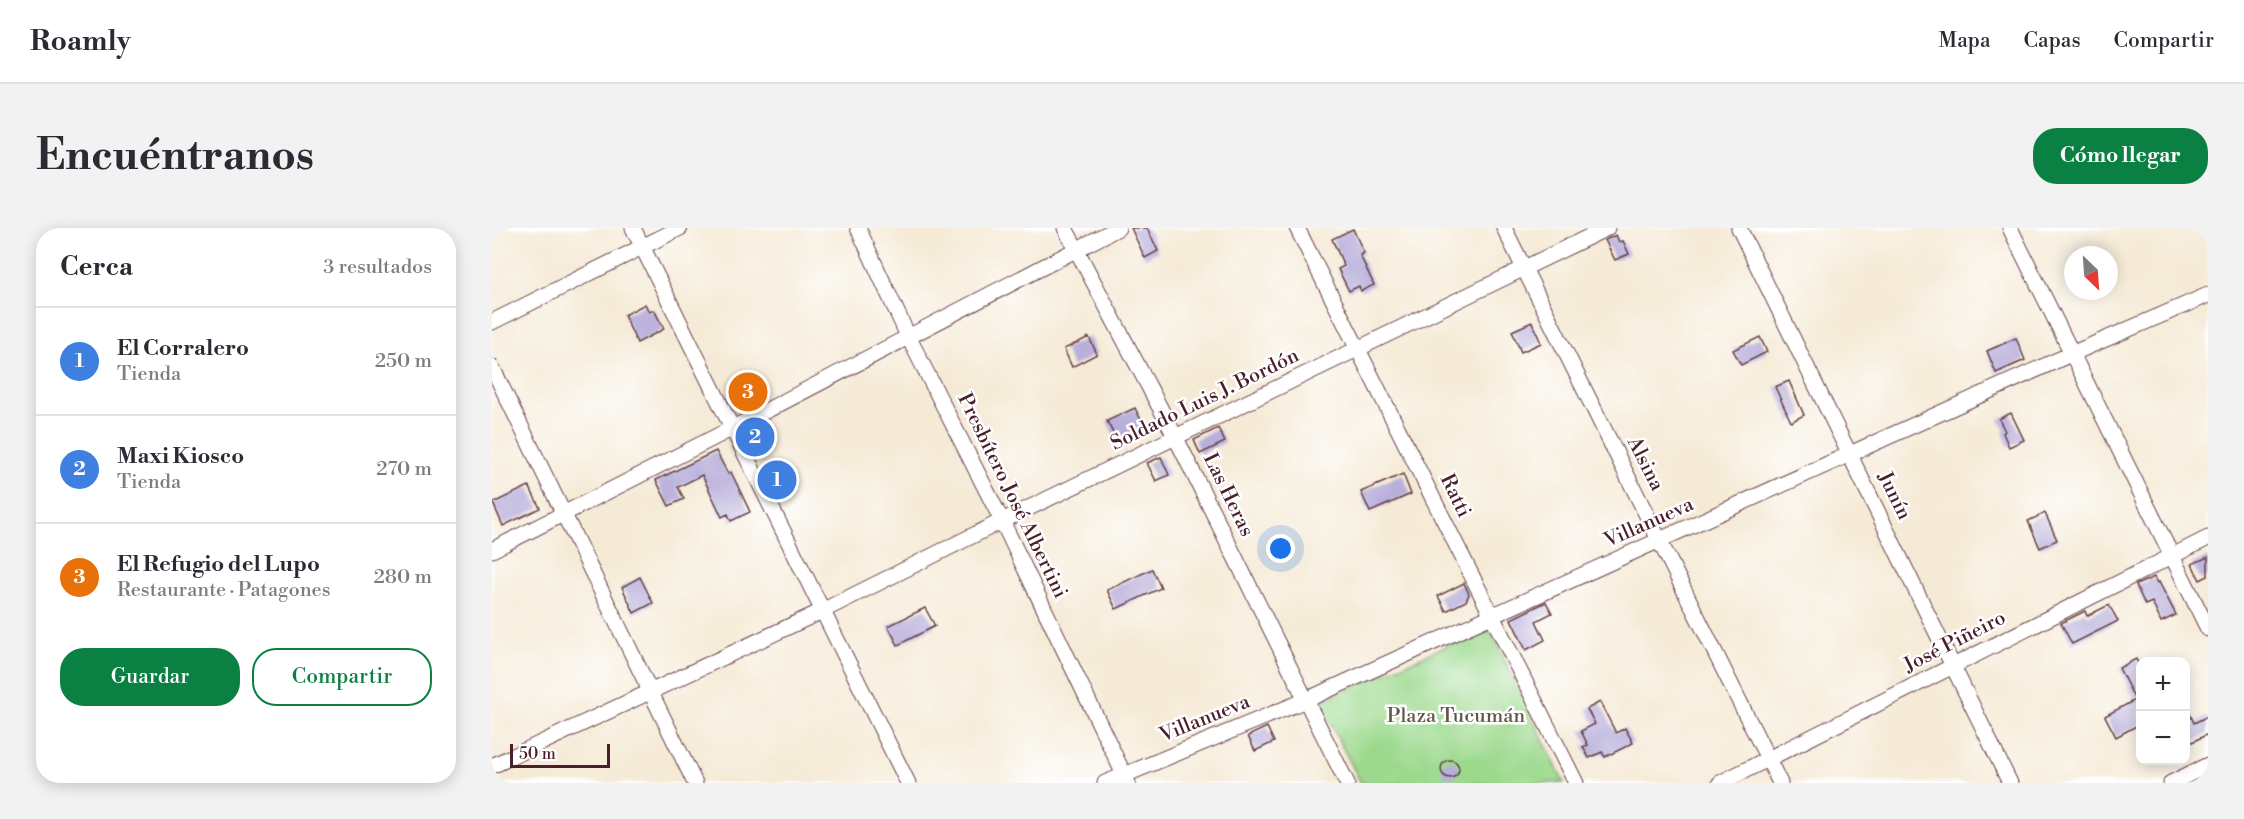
<!DOCTYPE html>
<html lang="es">
<head>
<meta charset="utf-8">
<style>
  :root { --surface:#fff; --page:#f2f2f3; --text:#2b2b33; --muted:#7c7c81; --line:#e1e1e2; --accent:#0b8043 }
  body { margin:0; font-family:"Libre Bodoni",serif; background:var(--page); color:var(--text) }
  .controls { position:absolute; right:18px; bottom:18px; display:grid; overflow:hidden; border-radius:12px; box-shadow:0 3px 15px #0003 }
  .controls button { width:54px; height:54px; display:grid; place-items:center; padding:0; border:0; border-bottom:2px solid var(--line); background:var(--surface); color:var(--text); font:30px sans-serif }
  .compass { position:absolute; left:1572px; top:18px; width:54px; height:54px; border-radius:50%; background:var(--surface); box-shadow:0 3px 15px #0003; rotate:155deg }
  .scale { position:absolute; left:18px; bottom:15px; width:100px; box-sizing:border-box; padding-left:6px; border:3px solid #4a1f2b; border-top:0; font-size:16px; line-height:21px; white-space:nowrap; color:#4a1f2b; -webkit-text-stroke:4px #fff; paint-order:stroke }
  .you { position:absolute; left:789px; top:321px; width:21px; height:21px; margin:-15px; border:4px solid #fff; border-radius:50%; background:#1a73e8; box-shadow:0 0 0 9px #1a73e833 }
  .badge { display:grid; place-items:center; width:39px; height:39px; border-radius:50%; background:var(--accent); color:#fff; font-size:20px; font-weight:700 }
  .pin { position:absolute; translate:-50% -50%; border:3px solid #fff; box-shadow:0 2px 6px #0006 }
  .list { margin:0; padding:0; list-style:none }
  h2 { display:flex; justify-content:space-between; align-items:center; height:78px; margin:0; padding:0 24px; font-size:26px }
  h2 small { font-size:20px; font-weight:400; color:var(--muted) }
  .list li { display:grid; grid-template-columns:39px 1fr auto; gap:18px; align-items:center; box-sizing:border-box; height:108px; padding:0 24px; border-top:2px solid var(--line) }
  .list b { display:block; font-size:22px; white-space:nowrap }
  .list p { margin:0; font-size:20px; white-space:nowrap; color:var(--muted) }
  .list em { font-size:20px; font-style:normal; color:var(--muted) }
  .actions { display:flex; gap:12px; padding:18px 24px }
  .actions a { flex:1; padding:14px 0; border:2px solid var(--accent); border-radius:24px; text-align:center; font-size:21px; color:var(--accent) }
  .actions .main { background:var(--accent); color:#fff }
  .map { position:relative; flex:none; width:1716px; height:555px; overflow:hidden; border-radius:24px }
  header { display:flex; align-items:center; gap:36px; box-sizing:border-box; height:84px; padding:0 30px; background:var(--surface); border-bottom:2px solid var(--line) }
  header strong { font-size:28px }
  nav { display:flex; gap:33px; margin-inline-start:auto; font-size:21px }
  .intro { display:flex; align-items:center; justify-content:space-between; box-sizing:border-box; height:144px; padding:0 36px }
  h1 { margin:0; font-size:42px }
  .button { padding:15px 27px; border-radius:24px; background:var(--accent); color:#fff; font-size:21px; font-weight:700 }
  main { display:flex; gap:36px; padding:0 36px }
  aside { flex:1; background:var(--surface); border-radius:24px; box-shadow:0 3px 15px #0003 }
  .map>svg:first-child { display:block }
  .green { fill:#9cd98d; stroke:#737c5c; stroke-width:1.5 }
  .building { fill:#b8afdb }
  .lines { fill:none; stroke-linecap:round; stroke-linejoin:round }
  .street-casing { stroke:#643d45; stroke-width:17 }
  .street { stroke:#fff; stroke-width:15 }
  .labels { text-anchor:middle; dominant-baseline:central; stroke-width:5; stroke-linejoin:round; paint-order:stroke }
  .street-label { font-size:20px; fill:#4a1f2b; stroke:#fff }
  .park-label { font-size:20px; fill:#635748; stroke:#fff }
</style>
</head>
<body>
<header>
<strong>Roamly</strong>
<nav><a>Mapa</a><a>Capas</a><a>Compartir</a></nav>
</header>
<div class="intro"><h1>Encuéntranos</h1><a class="button">Cómo llegar</a></div>
<main>
<aside>
<h2>Cerca<small>3 resultados</small></h2>
<ul class="list">
<li><span class="badge" style="background:#3f7fe0">1</span><div><b>El Corralero</b><p>Tienda</p></div><em>250 m</em></li>
<li><span class="badge" style="background:#3f7fe0">2</span><div><b>Maxi Kiosco</b><p>Tienda</p></div><em>270 m</em></li>
<li><span class="badge" style="background:#e8710a">3</span><div><b>El Refugio del Lupo</b><p>Restaurante · Patagones</p></div><em>280 m</em></li>
</ul>
<div class="actions"><a class="main">Guardar</a><a>Compartir</a></div>
</aside>
<div class="map">
<svg width="1716" height="555" viewBox="0 0 1716 555">
  <rect width="100%" height="100%" fill="#fff"/>
  <filter id="ink" filterUnits="userSpaceOnUse"><feTurbulence type="fractalNoise" baseFrequency=".0167" numOctaves="2"/><feDisplacementMap in="SourceGraphic" scale="12" xChannelSelector="R" yChannelSelector="G"/><feConvolveMatrix kernelMatrix="1 2 1 2 8 2 1 2 1" color-interpolation-filters="sRGB"/></filter>
  <filter id="wash" filterUnits="userSpaceOnUse"><feTurbulence type="fractalNoise" baseFrequency=".008" numOctaves="4" result="noise"/><feDisplacementMap in="SourceGraphic" scale="24" xChannelSelector="R" yChannelSelector="G"/><feGaussianBlur stdDeviation="1.35" result="paint"/><feColorMatrix in="noise" values="0 0 0 0 0 0 0 0 0 0 0 0 0 0 0 0 0 1.4 0 .05"/><feComposite in="paint" operator="in"/></filter>
  <g filter="url(#wash)">
    <rect width="100%" height="100%" fill="#f5ead6"/>
    <polygon class="green" points="997,399 1072,555 869,555 827,474"/>
    <g id="blocks">
      <g class="building">
        <polygon points="639,0 655,0 666,23 653,30"/>
        <polygon points="861,1 872,25 868,27 882,57 869,63 867,58 857,63 846,41 852,38 840,11"/>
        <polygon points="1124,7 1127,14 1131,13 1137,26 1123,32 1113,12"/>
        <polygon points="153,76 157,84 162,82 172,101 145,115 132,87"/>
        <polygon points="1040,94 1049,115 1029,124 1020,103"/>
        <polygon points="597,109 605,126 580,139 572,121"/>
        <polygon points="1268,109 1275,124 1249,137 1241,122"/>
        <polygon points="1524,110 1533,132 1504,145 1495,123"/>
        <polygon points="1297,153 1312,187 1299,194 1283,159"/>
        <polygon points="643,180 654,202 626,215 615,193"/>
        <polygon points="1519,185 1532,212 1517,219 1511,205 1513,203 1507,191"/>
        <polygon points="726,200 733,214 708,226 702,212"/>
        <polygon points="224,223 236,246 239,244 258,284 239,293 236,286 230,289 210,247 186,259 192,271 177,278 164,252"/>
        <polygon points="669,229 677,247 664,253 655,235"/>
        <polygon points="911,246 919,266 878,284 869,264"/>
        <polygon points="37,258 48,280 11,298 1,275"/>
        <polygon points="1553,285 1565,312 1548,320 1536,293"/>
        <polygon points="1716,329 1716,348 1708,352 1700,336"/>
        <polygon points="660,341 669,360 624,381 615,362"/>
        <polygon points="148,349 161,375 142,385 130,359"/>
        <polygon points="1662,349 1665,355 1667,354 1684,387 1669,394 1660,374 1653,377 1644,357"/>
        <polygon points="972,355 977,366 974,373 954,383 946,368"/>
        <polygon points="1054,374 1060,385 1044,393 1053,412 1034,422 1019,391"/>
        <polygon points="1617,377 1626,393 1580,416 1569,395 1593,383 1595,388"/>
        <polygon points="433,380 443,398 406,417 396,398"/>
        <polygon points="1644,431 1648,439 1648,496 1624,509 1613,488 1643,472 1627,440"/>
        <polygon points="1108,474 1124,505 1133,500 1141,515 1113,529 1110,524 1097,530 1091,519 1096,517 1089,503 1103,496 1095,481"/>
        <polygon points="1694,477 1702,495 1716,488 1716,506 1694,517"/>
        <polygon points="775,499 782,514 763,523 756,508"/>
        <circle cx="958" cy="541" r="9"/>
      </g>
    </g>
  </g>
  <g filter="url(#ink)">
    <use href="#blocks" fill-opacity="0" stroke="#643d45" stroke-width="1.5"/>
    <g class="lines">
      <g class="street-casing">
        <g id="street">
          <polyline points="141,0 416,555"/>
          <polyline points="366,0 416,108 510,293 636,555"/>
          <polyline points="573,0 684,210 855,555"/>
          <polyline points="805,0 1084,555"/>
          <polyline points="1012,0 1288,555"/>
          <polyline points="1247,0 1518,555"/>
          <polyline points="1518,0 1716,401"/>
          <polyline points="0,94 188,0"/>
          <polyline points="0,139 203,555"/>
          <polyline points="0,322 241,200 626,0"/>
          <polyline points="0,538 330,383 510,293 1115,0"/>
          <polyline points="613,555 814,472 1579,126 1716,67"/>
          <polyline points="1228,555 1716,310"/>
          <polyline points="1679,555 1716,537"/>
        </g>
      </g>
      <use href="#street" class="street"/>
    </g>
  </g>
  <g class="labels">
    <g class="street-label">
      <text transform="translate(713 172) rotate(-26)">Soldado Luis J. Bordón</text>
      <text transform="translate(1153 236) rotate(63)">Alsina</text>
      <text transform="translate(736 267) rotate(64)">Las Heras</text>
      <text transform="translate(520 268) rotate(64)">Presbítero José Albertini</text>
      <text transform="translate(963 268) rotate(64)">Ratti</text>
      <text transform="translate(1402 268) rotate(64)">Junín</text>
      <text transform="translate(1157 295) rotate(-24)">Villanueva</text>
      <text transform="translate(1463 414) rotate(-27)">José Piñeiro</text>
      <text transform="translate(713 491) rotate(-22)">Villanueva</text>
    </g>
    <g class="park-label">
      <text x="964" y="488">Plaza Tucumán</text>
    </g>
  </g>
</svg>
<div class="controls">
<button>+</button>
<button>−</button>
</div>
<svg class="compass" viewBox="-18 -18 36 36"><path d="M0-13l5 13h-10z" fill="#e53935"/><path d="M0 13l5-13h-10z" fill="#7c7c81"/></svg>
<div class="scale">50 m</div>
<div class="you"></div>
<div class="pin badge" style="left:285px;top:252px;background:#3f7fe0">1</div>
<div class="pin badge" style="left:263px;top:209px;background:#3f7fe0">2</div>
<div class="pin badge" style="left:256px;top:164px;background:#e8710a">3</div>
</div>
</main>
</body>
</html>
